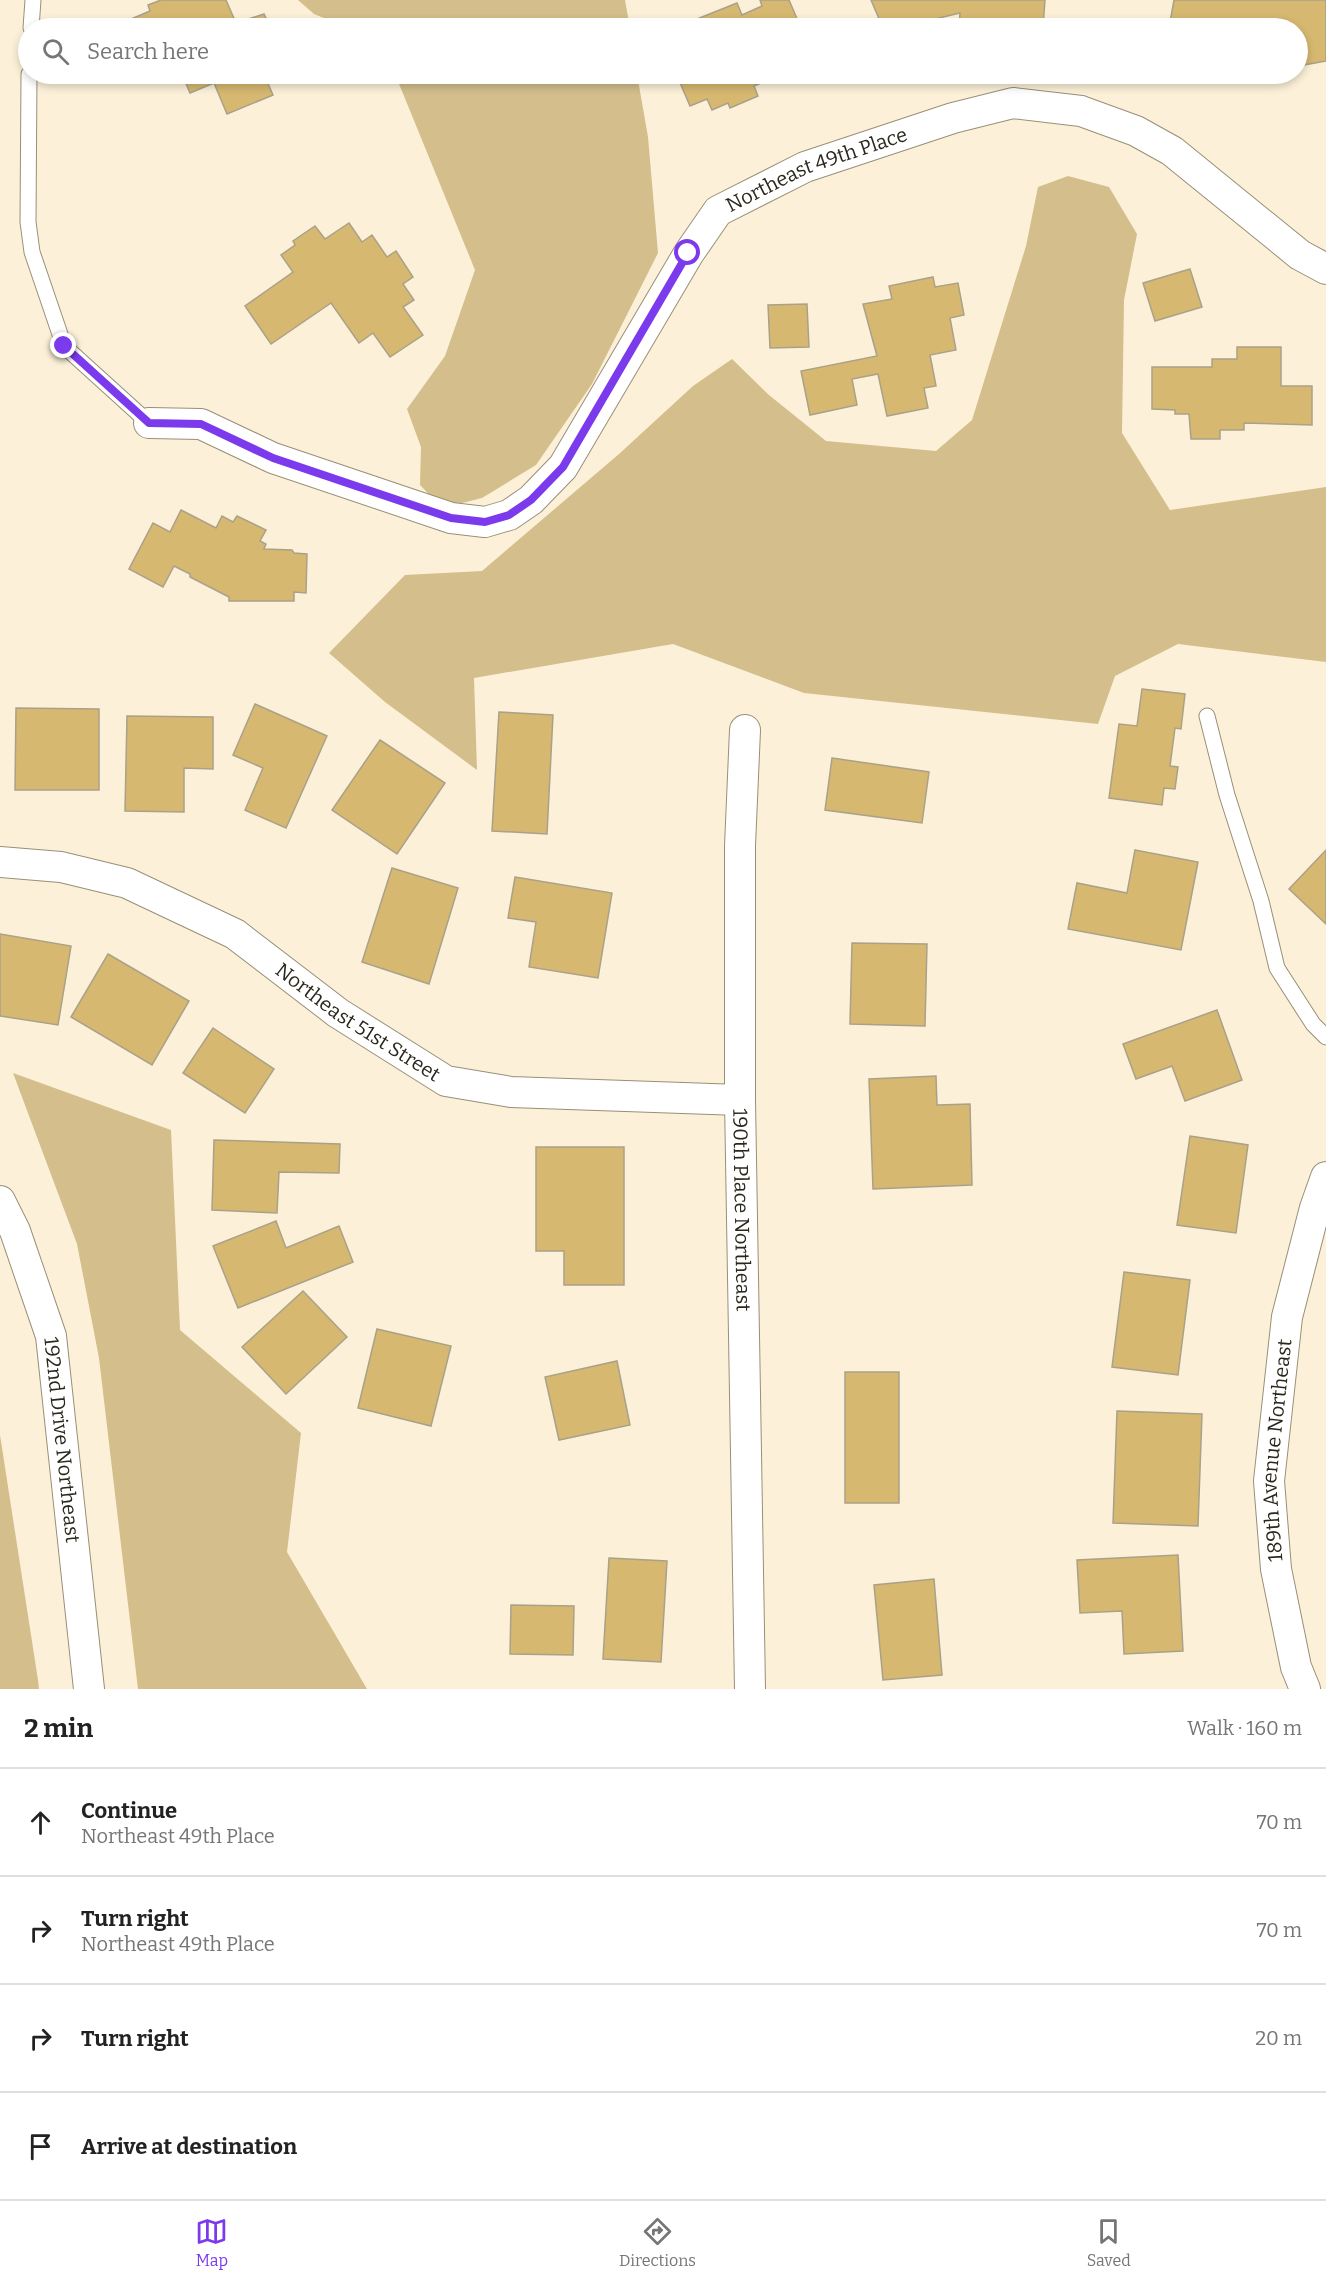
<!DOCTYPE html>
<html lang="en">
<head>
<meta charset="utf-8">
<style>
  :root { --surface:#fff; --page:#f6f6f6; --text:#222; --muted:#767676; --line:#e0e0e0; --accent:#7c3aed }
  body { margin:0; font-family:Bitter,serif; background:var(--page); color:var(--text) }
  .stop { position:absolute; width:18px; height:18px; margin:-14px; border:4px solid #7c3aed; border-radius:50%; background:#fff }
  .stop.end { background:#7c3aed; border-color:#fff; box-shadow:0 2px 6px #0008 }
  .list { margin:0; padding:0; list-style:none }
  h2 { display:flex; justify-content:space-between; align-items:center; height:78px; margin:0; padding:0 24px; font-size:26px }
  h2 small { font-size:20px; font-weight:400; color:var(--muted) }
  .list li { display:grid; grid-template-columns:39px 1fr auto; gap:18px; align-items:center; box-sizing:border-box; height:108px; padding:0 24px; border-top:2px solid var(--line) }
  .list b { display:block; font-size:22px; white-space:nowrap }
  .list p { margin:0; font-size:20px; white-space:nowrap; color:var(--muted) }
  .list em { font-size:20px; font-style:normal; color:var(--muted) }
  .icon { flex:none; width:33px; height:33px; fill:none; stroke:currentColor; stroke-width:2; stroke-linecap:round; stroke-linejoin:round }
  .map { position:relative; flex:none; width:1326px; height:1689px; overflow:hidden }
  .search { position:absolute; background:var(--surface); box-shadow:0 3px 9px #0003; left:18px; right:18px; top:18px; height:66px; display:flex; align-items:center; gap:15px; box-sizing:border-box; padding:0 21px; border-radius:33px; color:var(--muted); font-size:22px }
  .sheet { height:510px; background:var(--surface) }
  nav { display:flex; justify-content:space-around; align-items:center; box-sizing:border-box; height:84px; border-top:2px solid var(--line); background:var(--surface); font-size:16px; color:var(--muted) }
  nav a { display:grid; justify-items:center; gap:3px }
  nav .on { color:var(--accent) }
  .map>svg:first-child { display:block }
  .green { fill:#d3be8c }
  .building { fill:#d6b870; stroke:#aaa189; stroke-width:1.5 }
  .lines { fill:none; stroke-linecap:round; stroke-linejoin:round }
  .service-casing { stroke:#998f78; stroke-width:17 }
  .minor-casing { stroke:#998f78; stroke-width:32 }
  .service { stroke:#fff; stroke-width:15 }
  .minor { stroke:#fff; stroke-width:30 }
  .route { stroke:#7c3aed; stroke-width:8 }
  .labels { text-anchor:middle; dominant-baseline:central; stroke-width:4.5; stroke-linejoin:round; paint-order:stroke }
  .street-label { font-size:20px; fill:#2a271d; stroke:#fcf1d8 }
</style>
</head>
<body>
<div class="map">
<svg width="1326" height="1689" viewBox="0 0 1326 1689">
  <rect width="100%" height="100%" fill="#fcf1d8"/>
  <g class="green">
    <polygon points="298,0 625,0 630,28 349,28 314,14"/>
    <polygon points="395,74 637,74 648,137 658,253 592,384 536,465 482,498 442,508 420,485 421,447 407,409 445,356 475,270"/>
    <polygon points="1068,176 1109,187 1137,234 1124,300 1122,433 1170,510 1326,487 1326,662 1178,644 1115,676 1098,724 804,693 673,644 474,678 477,770 385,702 329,653 405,575 482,571 619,454 693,386 732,359 769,395 826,441 936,451 972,420 1026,246 1038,187"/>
    <polygon points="13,1073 171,1130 180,1330 301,1433 287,1552 367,1689 138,1689 99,1358 77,1244"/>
    <polygon points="0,1435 38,1680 39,1689 0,1689"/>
  </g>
  <g class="building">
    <polygon points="161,0 226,0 236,23 264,14 271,28 94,28 115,20 117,25 150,11 148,5"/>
    <polygon points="760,0 789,0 801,28 689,28 687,23 737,3 742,15 762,6"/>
    <polygon points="871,0 1045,0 1043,27 1003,24 1003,28 959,28 960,13 939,18 942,28 883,28"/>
    <polygon points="1174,0 1326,0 1326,61 1298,66 1298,28 1169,28"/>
    <polygon points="182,74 264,74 273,95 227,114 214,83 190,93"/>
    <polygon points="690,74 767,74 768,77 760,80 761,83 754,86 758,96 730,108 728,103 712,110 707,99 690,106 678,78"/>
    <polygon points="349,223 362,242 372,235 387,257 396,251 413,277 403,284 414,300 403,307 423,335 390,357 373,333 359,343 331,303 271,344 245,306 293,272 281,255 295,245 293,241 315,226 325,239"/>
    <polygon points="1190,269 1202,307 1155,321 1143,283"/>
    <polygon points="933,277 935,287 958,283 964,315 950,318 956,350 930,355 936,386 924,388 928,408 887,416 878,374 852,379 857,405 810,415 801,371 877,356 863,304 892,299 889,286"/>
    <polygon points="807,304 809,347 770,348 768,305"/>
    <polygon points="1237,347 1281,347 1281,386 1312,386 1312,425 1244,423 1244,430 1220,430 1220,439 1191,439 1189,414 1175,414 1175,410 1152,409 1152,367 1212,367 1212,359 1237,359"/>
    <polygon points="181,510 216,528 222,516 233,522 237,516 266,530 260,541 266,544 264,549 292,550 294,553 307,554 306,593 294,592 294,601 229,601 229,597 190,577 190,574 174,566 163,587 129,569 153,523 170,532"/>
    <polygon points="1142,689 1185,694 1181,729 1175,728 1170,766 1178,767 1175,789 1164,788 1162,805 1109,798 1119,724 1137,726"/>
    <polygon points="255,704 327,736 286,828 245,810 263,768 233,755"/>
    <polygon points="16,708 99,709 99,790 15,790"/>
    <polygon points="499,712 553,715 547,834 492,831"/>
    <polygon points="127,716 213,717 213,769 184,768 184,812 125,811"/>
    <polygon points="380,740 445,783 397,854 332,810"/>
    <polygon points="832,758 929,772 922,823 825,810"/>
    <polygon points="1135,850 1198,862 1181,950 1068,929 1077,883 1127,893"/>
    <polygon points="1326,850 1326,924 1289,889"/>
    <polygon points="392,868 458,888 429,984 362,962"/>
    <polygon points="515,877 612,893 598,978 529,967 536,922 508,918"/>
    <polygon points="0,934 71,946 58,1025 0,1016"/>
    <polygon points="852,943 927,944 925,1026 850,1024"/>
    <polygon points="108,954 189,1001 152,1065 71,1017"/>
    <polygon points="1217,1010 1242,1080 1185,1101 1172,1066 1136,1079 1123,1044"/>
    <polygon points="213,1028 274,1069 245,1113 183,1073"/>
    <polygon points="936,1076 937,1105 970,1104 972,1185 873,1189 869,1079"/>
    <polygon points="1190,1136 1248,1145 1236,1233 1177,1225"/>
    <polygon points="214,1140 340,1144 339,1173 279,1172 277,1213 212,1210"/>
    <polygon points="536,1147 624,1147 624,1285 564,1285 564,1251 536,1251"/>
    <polygon points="276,1221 286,1248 339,1226 353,1262 238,1308 213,1246"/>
    <polygon points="1124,1272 1190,1280 1178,1375 1112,1367"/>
    <polygon points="303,1291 347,1337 286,1394 242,1347"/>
    <polygon points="377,1329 451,1346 431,1426 358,1408"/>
    <polygon points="617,1361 630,1425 559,1440 545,1377"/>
    <rect x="845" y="1372" width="54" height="131"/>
    <polygon points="1117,1411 1202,1414 1198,1526 1113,1523"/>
    <polygon points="1178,1555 1183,1651 1124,1654 1122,1611 1080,1613 1077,1560"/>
    <polygon points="609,1558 667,1561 661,1662 603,1659"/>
    <polygon points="934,1579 942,1675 883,1680 874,1585"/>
    <polygon points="511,1605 574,1606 573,1655 510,1654"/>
  </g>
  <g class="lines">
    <g class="service-casing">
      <g id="service">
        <polyline points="31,28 33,0"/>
        <polyline points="29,74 28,222 32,252 64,346 149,423"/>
        <polyline points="1207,716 1227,795 1261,901 1277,968 1313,1024 1326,1037"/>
      </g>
    </g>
    <g class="minor-casing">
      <g id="minor">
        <path id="s1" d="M149,423L201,424L273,458L451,518L485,522L509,515L531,500L563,467L689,253L718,211L805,167L953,118L1013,103L1081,111L1136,131L1172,151L1300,255L1326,269"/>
        <path id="s2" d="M745,730L740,846V1100L750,1689"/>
        <path id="s3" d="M0,862L61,867L127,883L235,934L338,1013L446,1081L511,1092L740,1100"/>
        <path id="s4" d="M0,1201L15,1231L51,1336L89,1689"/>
        <path id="s5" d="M1305,1689L1296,1667L1276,1569L1269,1481L1287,1317L1315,1208L1326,1177"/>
      </g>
    </g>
    <use href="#service" class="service"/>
    <use href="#minor" class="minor"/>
  </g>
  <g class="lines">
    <polyline class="route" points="64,346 149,423 201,424 273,458 451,518 485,522 509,515 531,500 563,467 688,253"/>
  </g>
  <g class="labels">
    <g class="street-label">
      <text stroke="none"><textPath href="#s1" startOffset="858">Northeast 49th Place</textPath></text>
      <text stroke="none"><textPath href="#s3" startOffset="400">Northeast 51st Street</textPath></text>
      <text stroke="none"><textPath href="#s2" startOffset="480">190th Place Northeast</textPath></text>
      <text stroke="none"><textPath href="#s4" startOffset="249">192nd Drive Northeast</textPath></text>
      <text stroke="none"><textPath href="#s5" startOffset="243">189th Avenue Northeast</textPath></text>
    </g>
  </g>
</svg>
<div class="stop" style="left:688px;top:253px"></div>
<div class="stop end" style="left:64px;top:346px"></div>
<div class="search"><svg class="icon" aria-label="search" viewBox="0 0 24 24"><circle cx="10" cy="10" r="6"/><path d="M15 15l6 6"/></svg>Search here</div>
</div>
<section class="sheet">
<h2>2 min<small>Walk · 160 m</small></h2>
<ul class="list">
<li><svg class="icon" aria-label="ahead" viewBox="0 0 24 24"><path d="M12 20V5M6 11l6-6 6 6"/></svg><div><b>Continue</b><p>Northeast 49th Place</p></div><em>70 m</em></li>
<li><svg class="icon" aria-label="right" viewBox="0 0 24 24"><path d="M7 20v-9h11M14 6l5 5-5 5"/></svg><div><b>Turn right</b><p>Northeast 49th Place</p></div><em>70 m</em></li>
<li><svg class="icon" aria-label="right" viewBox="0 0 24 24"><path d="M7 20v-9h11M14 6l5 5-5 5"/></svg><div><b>Turn right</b></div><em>20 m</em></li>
<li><svg class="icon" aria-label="arrive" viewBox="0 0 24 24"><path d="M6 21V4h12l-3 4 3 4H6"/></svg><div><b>Arrive at destination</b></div></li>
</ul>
</section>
<nav>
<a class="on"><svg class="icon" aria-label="map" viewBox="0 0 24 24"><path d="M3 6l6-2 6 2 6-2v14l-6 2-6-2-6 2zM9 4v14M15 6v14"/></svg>Map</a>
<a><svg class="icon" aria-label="directions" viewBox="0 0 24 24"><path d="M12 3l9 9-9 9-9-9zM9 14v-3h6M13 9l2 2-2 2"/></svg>Directions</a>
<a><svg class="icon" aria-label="saved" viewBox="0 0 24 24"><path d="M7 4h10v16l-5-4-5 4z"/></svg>Saved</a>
</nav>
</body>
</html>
